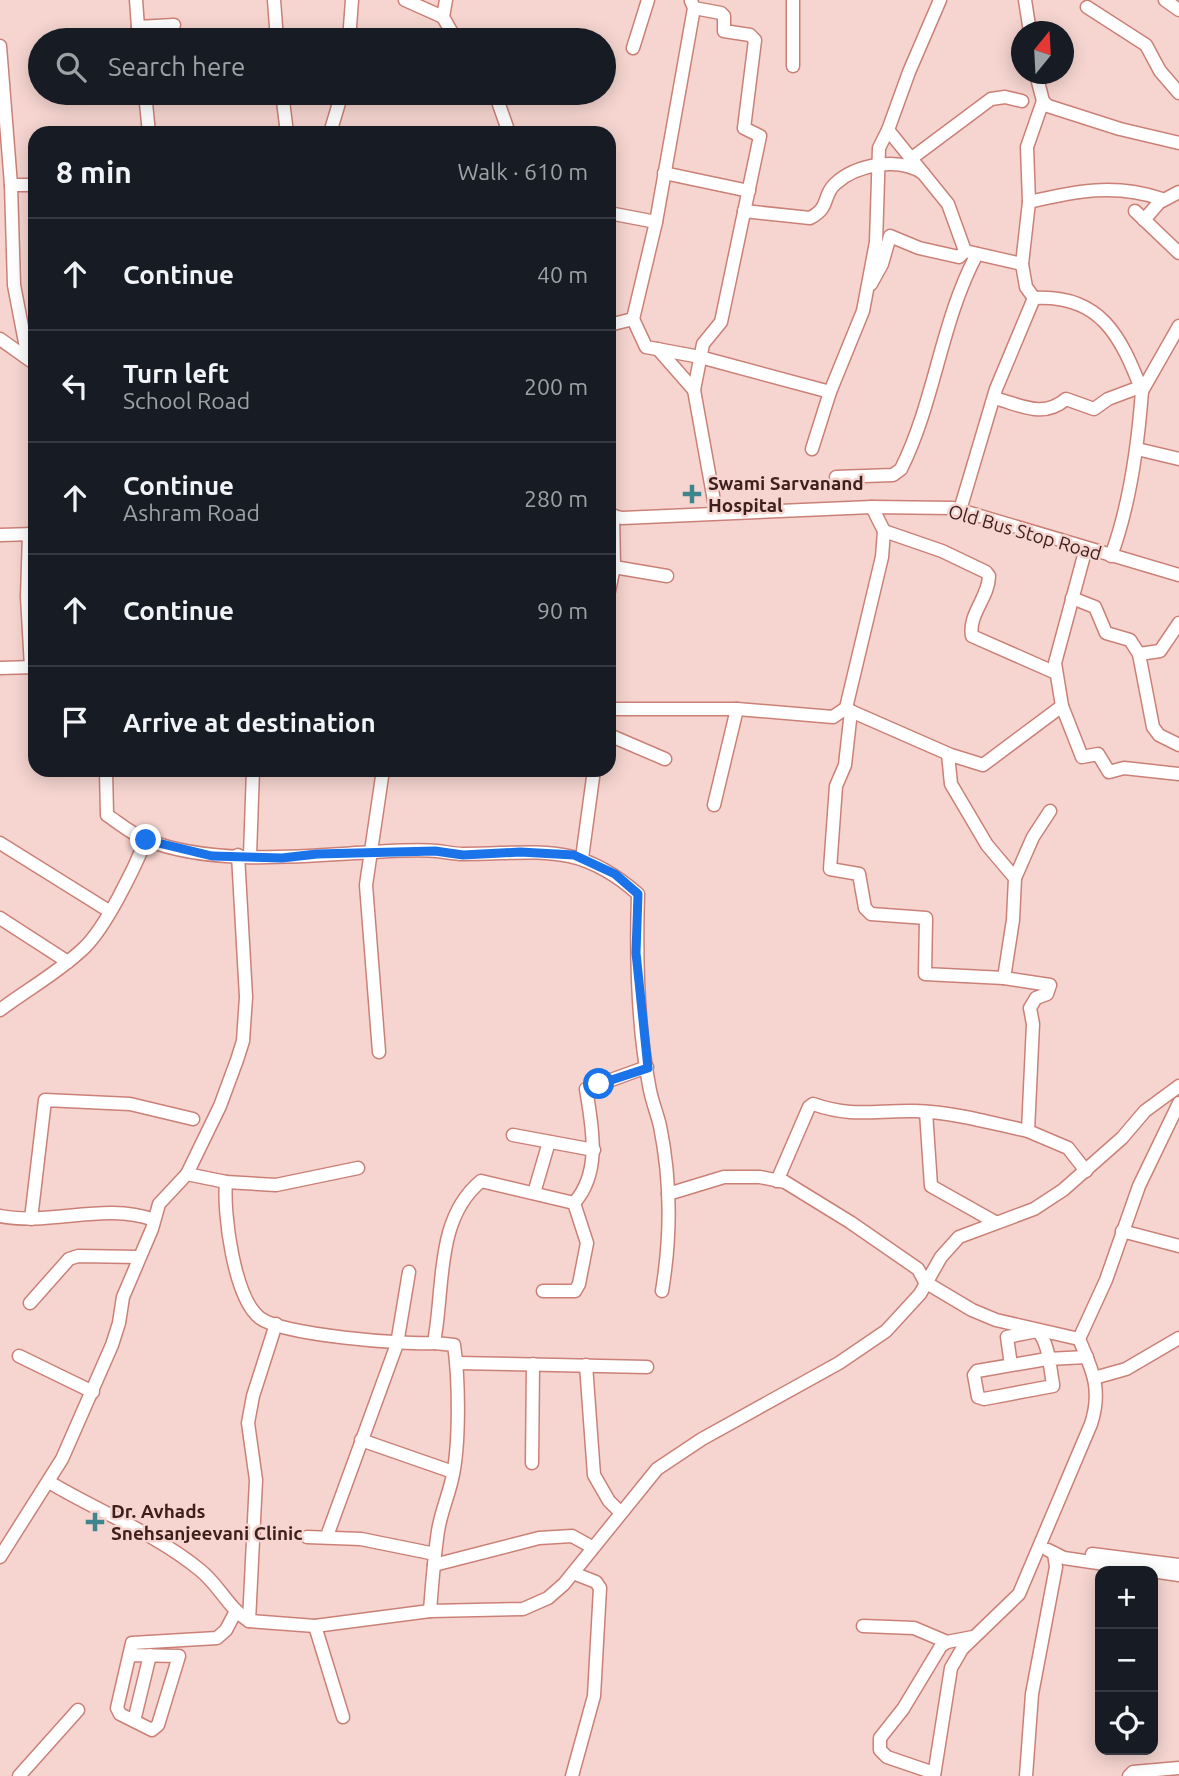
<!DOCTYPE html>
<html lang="en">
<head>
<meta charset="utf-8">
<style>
  :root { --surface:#171b24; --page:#20242c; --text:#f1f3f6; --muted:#9ea1a6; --line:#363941 }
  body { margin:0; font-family:Ubuntu,sans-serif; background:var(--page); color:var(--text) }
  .controls { position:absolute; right:21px; bottom:21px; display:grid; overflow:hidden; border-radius:14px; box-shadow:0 4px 18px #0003 }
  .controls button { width:63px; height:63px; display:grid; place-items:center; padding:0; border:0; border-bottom:2px solid var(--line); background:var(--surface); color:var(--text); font:35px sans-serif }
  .compass { position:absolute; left:1011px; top:21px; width:63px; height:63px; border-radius:50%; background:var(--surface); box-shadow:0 4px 18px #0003; rotate:18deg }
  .stop { position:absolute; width:21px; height:21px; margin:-16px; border:5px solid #1a73e8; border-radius:50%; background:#fff }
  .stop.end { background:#1a73e8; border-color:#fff; box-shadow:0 2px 7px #0008 }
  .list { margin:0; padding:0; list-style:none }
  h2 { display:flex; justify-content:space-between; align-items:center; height:91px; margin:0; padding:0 28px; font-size:30px }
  h2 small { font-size:23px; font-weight:400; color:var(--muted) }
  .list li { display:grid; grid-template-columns:46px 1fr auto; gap:21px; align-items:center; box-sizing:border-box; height:112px; padding:0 28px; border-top:2px solid var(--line) }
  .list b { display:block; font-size:26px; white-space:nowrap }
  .list p { margin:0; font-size:23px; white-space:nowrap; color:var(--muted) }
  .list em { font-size:23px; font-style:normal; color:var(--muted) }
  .icon { flex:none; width:38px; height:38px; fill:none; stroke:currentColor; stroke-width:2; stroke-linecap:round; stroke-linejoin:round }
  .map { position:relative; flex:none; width:1179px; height:1776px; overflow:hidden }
  .search { position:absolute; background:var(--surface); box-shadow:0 4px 18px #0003; left:28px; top:28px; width:588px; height:77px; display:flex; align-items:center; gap:18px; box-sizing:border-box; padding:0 24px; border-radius:38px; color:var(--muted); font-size:26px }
  .panel { position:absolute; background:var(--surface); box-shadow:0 4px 18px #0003; left:28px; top:126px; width:588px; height:651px; border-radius:21px }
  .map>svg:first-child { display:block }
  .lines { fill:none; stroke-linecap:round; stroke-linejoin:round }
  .minor-casing { stroke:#cb8077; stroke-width:15 }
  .minor { stroke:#fff; stroke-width:12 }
  .route { stroke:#1a73e8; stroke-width:9 }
  .poi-dot { fill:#3e858e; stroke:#f6d5d0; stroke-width:2.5 }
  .labels { text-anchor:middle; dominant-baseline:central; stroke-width:5; stroke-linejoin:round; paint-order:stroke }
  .poi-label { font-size:19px; font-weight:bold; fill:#3d1f1c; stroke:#f6d5d0; text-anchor:start }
  .street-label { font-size:19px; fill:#3d1f1c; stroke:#f6d5d0 }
</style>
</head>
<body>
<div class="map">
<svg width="1179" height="1776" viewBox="0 0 1179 1776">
  <rect width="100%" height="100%" fill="#f6d5d0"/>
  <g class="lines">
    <g class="minor-casing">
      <g id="minor">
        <polyline points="136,0 139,40"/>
        <polyline points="274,0 277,40"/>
        <polyline points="405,0 443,17"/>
        <polyline points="446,0 443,17 456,40"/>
        <polyline points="1025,0 1030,32"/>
        <polyline points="1165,0 1179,10"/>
        <polyline points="1087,7 1146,45 1160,71 1179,93"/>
        <polyline points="694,8 721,13 724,16 724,31 750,35 755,40 744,128 760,136 721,322 703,344 694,390 716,512"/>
        <polyline points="138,27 174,25"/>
        <polyline points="349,40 352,0"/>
        <polyline points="0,46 11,185 14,285 28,358"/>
        <polyline points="633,48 648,0"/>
        <polyline points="793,66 793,0"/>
        <polyline points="1036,74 1043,101 1048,106 1120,129 1179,143"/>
        <polyline points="145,93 149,133"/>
        <polyline points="282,93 287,133"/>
        <polyline points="495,93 509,133"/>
        <polyline points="330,133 342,93"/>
        <polyline points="912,158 991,99 1005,97 1022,101"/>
        <polyline points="664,173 749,191"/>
        <polyline points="11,185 35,185"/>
        <polyline points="1162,201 1179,192"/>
        <path d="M1029,202C1076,191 1115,183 1162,199L1144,220"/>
        <path d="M744,211L810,218C831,207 822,196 835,184C855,165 898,156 923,173"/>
        <polyline points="1135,211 1179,253"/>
        <polyline points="609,213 656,222"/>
        <path d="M965,251L1022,264L1026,287L1034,298C1101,294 1121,337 1142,391L1179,326"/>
        <polyline points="1022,264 1029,202 1027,147 1043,101"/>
        <polyline points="871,284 882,264 890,236 919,248 959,257 965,251 948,204 888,130 909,72 940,0"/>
        <polyline points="633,319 646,347 700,357 830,392 863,311 876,242 879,148 888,130"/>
        <polyline points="609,325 633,319 656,222 694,8 691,1"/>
        <polyline points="0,339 31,361"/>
        <polyline points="658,349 694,390"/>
        <path d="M994,398C1021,405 1043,419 1066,399L1094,409L1108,399L1140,387"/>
        <polyline points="812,449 830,392"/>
        <polyline points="1137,449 1179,459"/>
        <path d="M836,477L893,475L901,469C935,401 941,321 977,254"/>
        <polyline points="960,510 996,389 1034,298"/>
        <polyline points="609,515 622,518 872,507 953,508 1179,575"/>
        <path d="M884,531L942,551L986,572L989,576C989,597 968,614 972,636L1056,673"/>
        <polyline points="29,534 27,597 31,667"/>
        <polyline points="0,535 35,534"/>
        <path d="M1111,556C1130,505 1138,445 1142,391"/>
        <polyline points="614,567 667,576"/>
        <polyline points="609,591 614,567 613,515"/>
        <polyline points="1072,598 1095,607 1106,633 1130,640 1139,654 1153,727 1159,735 1179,745"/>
        <polyline points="1139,654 1160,651 1179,623"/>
        <polyline points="0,668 35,667"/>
        <polyline points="1062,706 1082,757 1098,754 1109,772 1124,768 1179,774"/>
        <polyline points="609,709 737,709 833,717 846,708 882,557 884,531 872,507"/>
        <polyline points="846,709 951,755 983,765 1062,706 1055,663 1086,548"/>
        <polyline points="851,711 845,765 836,786 830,869 859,874 865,908 871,914 926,918 925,974 1004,978 1050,985 1047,994 1036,998 1030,1008 1033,1024 1028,1131 1068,1148 1086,1171"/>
        <polyline points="609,735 665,759"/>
        <polyline points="948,754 951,784 987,845 1015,878 1013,920 1004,978"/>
        <path d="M106,770L107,815C119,823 133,835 147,840C213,866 303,856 373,852C394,851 417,849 437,851C446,852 455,854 463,854C537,854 577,840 638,894C636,957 637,1023 649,1085C651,1099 657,1113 660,1126C671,1180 671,1237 662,1291"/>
        <polyline points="714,805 737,709"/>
        <polyline points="0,843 109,911"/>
        <polyline points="250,855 253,770"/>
        <polyline points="582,858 594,770"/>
        <polyline points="1015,878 1033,837 1050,811"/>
        <polyline points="0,918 68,962"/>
        <path d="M0,1010C28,989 59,972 84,948C106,927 134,869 146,840"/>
        <polyline points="379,1052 366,885 383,770"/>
        <polyline points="926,1112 931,1186 995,1222"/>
        <polyline points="513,1135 594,1150"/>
        <polyline points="187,1174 226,1182 276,1185 358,1168"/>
        <path d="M777,1181L809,1107L813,1104C853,1118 876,1110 915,1111C953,1112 991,1123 1028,1131"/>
        <path d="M226,1182C223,1213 234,1298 260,1318C283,1335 404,1345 435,1343"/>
        <polyline points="534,1193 549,1142"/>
        <polyline points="668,1194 724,1177 760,1177 785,1182 850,1222 918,1269 925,1282 972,1310 996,1320 1079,1339"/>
        <path d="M0,1216C51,1226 105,1202 154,1220"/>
        <polyline points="31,1219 45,1100 130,1104 193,1119"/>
        <polyline points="1122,1231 1179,1246"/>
        <polyline points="543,1291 575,1291 579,1284 587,1243 574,1203"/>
        <polyline points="30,1303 69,1259 78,1256 139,1257"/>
        <polyline points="19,1356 93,1392"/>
        <polyline points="457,1363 647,1367"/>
        <polyline points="586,1365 594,1475 609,1501 621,1513"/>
        <path d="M1011,1365L1007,1337L1037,1331C1049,1341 1050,1369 1053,1384V1386L984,1399L978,1397L974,1375L977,1371L1047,1359L1087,1357"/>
        <polyline points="1094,1378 1126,1369 1179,1338"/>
        <polyline points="361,1440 453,1472"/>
        <polyline points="532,1463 533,1364"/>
        <path d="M49,1482C99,1512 155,1533 200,1570C219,1585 229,1609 249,1621L315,1626L430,1611L523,1609L548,1598L564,1584L657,1469L702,1439L839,1363L886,1331L920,1294L941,1257L959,1237L1034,1209L1063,1190L1122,1138L1145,1111L1179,1086"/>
        <polyline points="327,1536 397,1344 409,1272"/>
        <polyline points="307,1537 361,1539 435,1554"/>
        <polyline points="1048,1550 1064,1558 1179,1575"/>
        <polyline points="1092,1554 1179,1565"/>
        <polyline points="0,1557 62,1459 112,1345 119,1323 123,1297 152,1229 159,1204 187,1174 220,1106 237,1060 243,1041 246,997 238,855"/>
        <polyline points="434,1565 539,1538 572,1536 592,1547"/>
        <path d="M430,1611C432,1584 434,1558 438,1531C441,1512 448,1497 452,1479C460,1446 459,1378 454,1345L435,1343V1336C444,1284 436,1218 481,1181L574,1203C602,1172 592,1126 586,1089L647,1067"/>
        <polyline points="249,1621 256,1480 248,1423 253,1396 276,1324"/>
        <polyline points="315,1626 343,1717"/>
        <polyline points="863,1626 914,1628 947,1642"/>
        <polyline points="129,1655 179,1656 158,1725 152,1730 120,1714 117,1708 132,1643 217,1638 226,1630 236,1611"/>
        <polyline points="134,1721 150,1655"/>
        <polyline points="934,1773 887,1757 880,1750 880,1738 903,1709 941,1646 947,1642 973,1637"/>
        <polyline points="19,1776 78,1710"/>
        <polyline points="572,1776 594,1696 600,1588 596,1582 573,1573"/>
        <path d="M934,1776L951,1668L962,1649L1019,1594L1091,1424C1102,1390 1093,1371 1079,1339L1106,1280L1139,1186L1179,1103"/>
        <polyline points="1026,1776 1032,1694 1056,1567 1054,1553"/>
        <polyline points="1129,1776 1133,1772 1179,1768"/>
      </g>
    </g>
    <use href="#minor" class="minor"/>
  </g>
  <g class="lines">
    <polyline class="route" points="146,840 212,856 282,858 317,854 435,851 463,855 520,852 574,855 615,874 638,894 636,953 648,1068 599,1084"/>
  </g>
  <g class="poi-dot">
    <path d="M688.5 483.5h7v7h7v7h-7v7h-7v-7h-7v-7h7z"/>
    <path d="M91.5 1511.5h7v7h7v7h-7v7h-7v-7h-7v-7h7z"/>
  </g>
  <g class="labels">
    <g class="poi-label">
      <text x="708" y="483">Swami Sarvanand<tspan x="708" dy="22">Hospital</tspan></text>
      <text x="111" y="1511">Dr. Avhads<tspan x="111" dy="22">Snehsanjeevani Clinic</tspan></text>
    </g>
    <g class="street-label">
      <text transform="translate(1025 532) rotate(16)">Old Bus Stop Road</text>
    </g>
  </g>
</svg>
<div class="controls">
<button>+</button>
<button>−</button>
<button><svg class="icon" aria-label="locate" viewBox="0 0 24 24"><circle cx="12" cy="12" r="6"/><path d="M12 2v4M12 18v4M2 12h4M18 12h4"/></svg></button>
</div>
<svg class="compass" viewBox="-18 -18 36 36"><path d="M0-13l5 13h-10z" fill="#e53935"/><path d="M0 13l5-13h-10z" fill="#9ea1a6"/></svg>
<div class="stop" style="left:599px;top:1084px"></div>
<div class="stop end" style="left:146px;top:840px"></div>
<div class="search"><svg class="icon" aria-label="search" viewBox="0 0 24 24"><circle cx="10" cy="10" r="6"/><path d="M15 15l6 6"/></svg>Search here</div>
<section class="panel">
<h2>8 min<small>Walk · 610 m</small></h2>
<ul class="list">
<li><svg class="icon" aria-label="ahead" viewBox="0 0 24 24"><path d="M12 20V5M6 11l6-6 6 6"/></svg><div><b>Continue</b></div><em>40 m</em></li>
<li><svg class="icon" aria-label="left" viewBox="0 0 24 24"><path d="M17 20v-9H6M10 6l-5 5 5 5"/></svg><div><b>Turn left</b><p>School Road</p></div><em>200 m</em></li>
<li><svg class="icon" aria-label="ahead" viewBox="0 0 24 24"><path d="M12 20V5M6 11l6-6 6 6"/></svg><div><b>Continue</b><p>Ashram Road</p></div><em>280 m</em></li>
<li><svg class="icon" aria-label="ahead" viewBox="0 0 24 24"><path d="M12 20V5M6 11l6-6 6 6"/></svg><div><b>Continue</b></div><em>90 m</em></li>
<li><svg class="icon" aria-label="arrive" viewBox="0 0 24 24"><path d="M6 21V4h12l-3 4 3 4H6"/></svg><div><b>Arrive at destination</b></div></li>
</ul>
</section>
</div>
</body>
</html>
